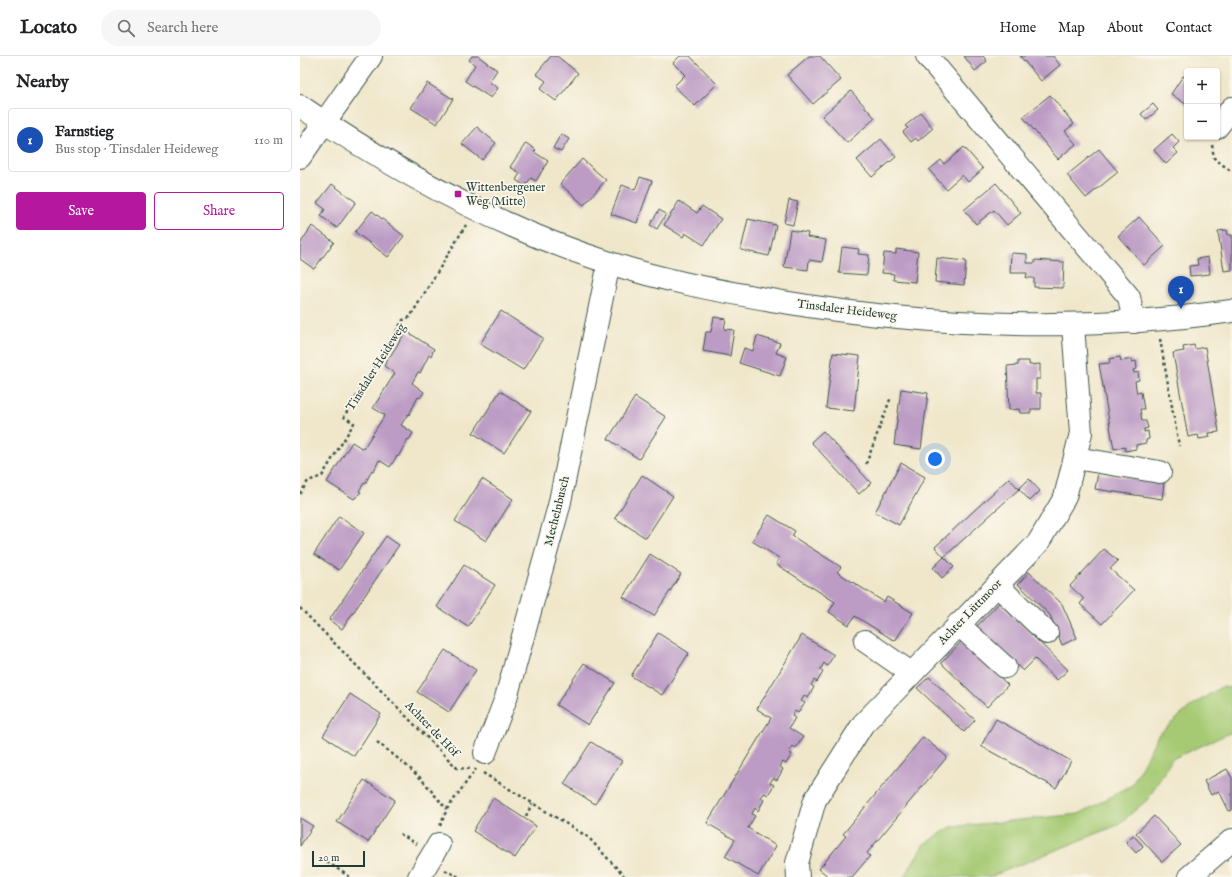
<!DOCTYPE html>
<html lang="en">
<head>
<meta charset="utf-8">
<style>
  :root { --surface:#fff; --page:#f6f6f6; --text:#202124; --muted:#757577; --line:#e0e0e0; --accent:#b5179e }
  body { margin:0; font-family:"IM FELL English",serif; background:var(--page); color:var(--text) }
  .controls { position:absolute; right:12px; top:12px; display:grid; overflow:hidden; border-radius:4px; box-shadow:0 1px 3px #0004 }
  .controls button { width:36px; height:36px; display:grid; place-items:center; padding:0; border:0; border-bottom:1px solid var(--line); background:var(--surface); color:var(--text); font:20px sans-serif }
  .scale { position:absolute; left:12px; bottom:10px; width:53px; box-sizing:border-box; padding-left:4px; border:2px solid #1f3d34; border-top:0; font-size:11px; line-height:14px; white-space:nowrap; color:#1f3d34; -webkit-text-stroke:3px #fbf7ec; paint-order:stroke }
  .you { position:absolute; left:635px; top:403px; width:14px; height:14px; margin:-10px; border:3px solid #fff; border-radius:50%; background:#1a73e8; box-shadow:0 0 0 6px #1a73e833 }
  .badge { display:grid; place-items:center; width:26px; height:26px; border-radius:50%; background:var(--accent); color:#fff; font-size:13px; font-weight:700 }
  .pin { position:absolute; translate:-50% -33px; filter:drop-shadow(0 1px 2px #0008) }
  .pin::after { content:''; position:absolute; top:21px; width:14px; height:12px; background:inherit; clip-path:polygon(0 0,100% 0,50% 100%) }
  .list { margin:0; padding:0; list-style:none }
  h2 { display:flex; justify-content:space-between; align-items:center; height:52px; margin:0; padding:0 16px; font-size:17px }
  h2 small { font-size:13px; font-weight:400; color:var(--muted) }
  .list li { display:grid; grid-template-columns:26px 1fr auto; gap:12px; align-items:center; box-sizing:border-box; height:64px; margin:0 8px 8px; padding:0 8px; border:1px solid var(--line); border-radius:4px }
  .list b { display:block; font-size:15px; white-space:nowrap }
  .list p { margin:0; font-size:13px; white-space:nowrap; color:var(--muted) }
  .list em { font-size:13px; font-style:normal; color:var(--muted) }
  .actions { display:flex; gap:8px; padding:12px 16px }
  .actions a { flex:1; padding:9px 0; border:1px solid var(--accent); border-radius:4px; text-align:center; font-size:14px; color:var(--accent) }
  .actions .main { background:var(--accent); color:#fff }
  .icon { flex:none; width:22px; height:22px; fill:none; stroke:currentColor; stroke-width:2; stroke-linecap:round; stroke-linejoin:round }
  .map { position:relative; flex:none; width:932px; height:821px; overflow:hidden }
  header { display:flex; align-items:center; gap:24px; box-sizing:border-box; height:56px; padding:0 20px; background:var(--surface); border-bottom:1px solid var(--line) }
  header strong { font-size:19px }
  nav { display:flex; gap:22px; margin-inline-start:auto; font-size:14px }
  .search { width:280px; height:36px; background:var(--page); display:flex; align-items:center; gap:10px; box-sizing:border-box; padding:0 14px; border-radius:22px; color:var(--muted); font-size:15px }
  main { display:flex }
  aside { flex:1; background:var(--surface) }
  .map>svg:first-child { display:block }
  .green { fill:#a6ca73; stroke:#628454 }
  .building { fill:#bc9bc5 }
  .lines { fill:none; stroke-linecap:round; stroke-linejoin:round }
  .minor-casing { stroke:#3e564b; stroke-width:24 }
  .path { stroke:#3e564b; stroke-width:2.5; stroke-dasharray:3 3; stroke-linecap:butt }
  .minor { stroke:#fff; stroke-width:22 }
  .poi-dot { fill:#b5179e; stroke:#fbf7ec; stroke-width:1.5 }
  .labels { text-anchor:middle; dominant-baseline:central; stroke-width:3.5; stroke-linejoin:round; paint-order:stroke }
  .poi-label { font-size:12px; fill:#1f3d34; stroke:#fbf7ec; text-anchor:start }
  .street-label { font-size:12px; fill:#1f3d34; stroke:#fbf7ec }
</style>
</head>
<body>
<header>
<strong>Locato</strong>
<div class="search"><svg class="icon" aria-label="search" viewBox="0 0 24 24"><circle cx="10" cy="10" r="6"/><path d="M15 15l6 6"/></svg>Search here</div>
<nav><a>Home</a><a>Map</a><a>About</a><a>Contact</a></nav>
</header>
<main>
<aside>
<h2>Nearby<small></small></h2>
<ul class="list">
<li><span class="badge" style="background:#1a4fb4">1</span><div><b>Farnstieg</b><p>Bus stop · Tinsdaler Heideweg</p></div><em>110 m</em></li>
</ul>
<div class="actions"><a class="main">Save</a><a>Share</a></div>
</aside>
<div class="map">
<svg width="932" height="821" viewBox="0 0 932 821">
  <rect width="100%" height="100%" fill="#fbf7ec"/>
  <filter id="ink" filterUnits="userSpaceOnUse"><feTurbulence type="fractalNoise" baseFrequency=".025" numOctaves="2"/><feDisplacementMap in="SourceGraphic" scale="8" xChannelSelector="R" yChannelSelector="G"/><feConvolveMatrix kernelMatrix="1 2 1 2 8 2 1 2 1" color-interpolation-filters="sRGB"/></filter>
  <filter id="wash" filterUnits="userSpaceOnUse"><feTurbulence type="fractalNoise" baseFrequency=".012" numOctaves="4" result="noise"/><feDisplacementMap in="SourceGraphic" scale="16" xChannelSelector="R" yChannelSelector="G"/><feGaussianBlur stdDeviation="0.9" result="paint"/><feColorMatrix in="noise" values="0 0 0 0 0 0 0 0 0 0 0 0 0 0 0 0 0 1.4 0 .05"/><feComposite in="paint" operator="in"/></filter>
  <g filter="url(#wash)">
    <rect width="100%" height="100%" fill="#f0e7cb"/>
    <polygon class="green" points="921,631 932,632 932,676 872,703 848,743 818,769 690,821 604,821 624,788 651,771 779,758 832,729 858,679 891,650"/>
    <g id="blocks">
      <g class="building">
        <polygon points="172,0 178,0 197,14 189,26 198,32 191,42 165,25 175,9 169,4"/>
        <polygon points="251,0 257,0 278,17 256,45 240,33 246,25 236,18"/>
        <polygon points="380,0 390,0 417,28 395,50 374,30 385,19 373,7"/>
        <polygon points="509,0 520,0 541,24 513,48 487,19"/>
        <polygon points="664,0 683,0 687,5 675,15"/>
        <polygon points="720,0 753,0 760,9 741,25"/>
        <polygon points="883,20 887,22 887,49 871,38"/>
        <polygon points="127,27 153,43 137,68 111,52"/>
        <polygon points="551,35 575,62 547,87 522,60"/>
        <polygon points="750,39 774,68 765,75 776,88 758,103 723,61"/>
        <polygon points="853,48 858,54 846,64 841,58"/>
        <polygon points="621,57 633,72 618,85 616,82 611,86 603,76 608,72 605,70"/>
        <polygon points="177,71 196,87 182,104 162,88"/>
        <polygon points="261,78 269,83 261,96 253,92"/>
        <polygon points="872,78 879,86 873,92 878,97 866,108 854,94"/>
        <polygon points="581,83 596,101 572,121 557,104"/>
        <polygon points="226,87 236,94 234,96 248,105 236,125 231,122 225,130 216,124 220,117 210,111"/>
        <polygon points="664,91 683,113 668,126 662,119 646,133 629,114 641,104 644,108"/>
        <polygon points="799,93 818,116 786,142 767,119"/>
        <polygon points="282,103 306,124 284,149 260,128"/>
        <polygon points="340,121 352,125 337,167 311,158 322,129 335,134"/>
        <polygon points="696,127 721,157 707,169 694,154 676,168 664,154"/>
        <polygon points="32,128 56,146 37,172 21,160 25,153 17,147"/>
        <polygon points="489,144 498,146 493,169 484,167"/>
        <polygon points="379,145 397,157 402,150 421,163 404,189 385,177 383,181 364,169"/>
        <polygon points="359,154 366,158 357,173 350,169"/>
        <polygon points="72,155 104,180 88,201 55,176"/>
        <polygon points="839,161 865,190 844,209 818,180"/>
        <polygon points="448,163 476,169 469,200 441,194"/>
        <polygon points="12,170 34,186 14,213 0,203 0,188"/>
        <polygon points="490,174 508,177 507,181 526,184 522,206 509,204 508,214 484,211"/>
        <polygon points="927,174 928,179 932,179 932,214 924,215 918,175"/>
        <polygon points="542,191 559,193 558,198 569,199 567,219 539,217"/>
        <polygon points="596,193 618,196 615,226 593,224 594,218 582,217 584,197 596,198"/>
        <polygon points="711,197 727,198 727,207 735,207 735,204 764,206 763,232 734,231 734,222 726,222 727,217 710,217"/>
        <polygon points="908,201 910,218 890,220 889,210 898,209 897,203"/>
        <polygon points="637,202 666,205 664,229 635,226"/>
        <polygon points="201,255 243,282 223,314 180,288"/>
        <polygon points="414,261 426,263 424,273 434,274 430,300 403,295 406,276 411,276"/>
        <polygon points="106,275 134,293 131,300 129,299 120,317 118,316 112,327 124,336 120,342 118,341 109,359 108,358 101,369 113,377 109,384 108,383 98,401 97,400 90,411 79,404 74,415 72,414 65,428 64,427 59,435 61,436 54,443 27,426 52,386 63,393 85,359 73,352 95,317 84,310"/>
        <polygon points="457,280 480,287 476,297 487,301 480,320 439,307 444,292 453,295"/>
        <polygon points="894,289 895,293 905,291 919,376 909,377 910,381 899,383 898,379 888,381 873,297 884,295 883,291"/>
        <polygon points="533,297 560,300 554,355 526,352"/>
        <polygon points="820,301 821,305 832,303 832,306 836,305 837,313 833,314 834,317 838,316 839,324 835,325 836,332 837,337 841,336 844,353 840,353 842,365 846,365 848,372 844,373 844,376 848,375 849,383 846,384 846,387 836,389 836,393 825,395 825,391 814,393 799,308 810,307 809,303"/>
        <polygon points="718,305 729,305 729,309 740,308 740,323 736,323 736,337 741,337 741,353 731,353 731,357 720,357 719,353 709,354 707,310 718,309"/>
        <polygon points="601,333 628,337 621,393 594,389"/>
        <polygon points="200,335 231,355 204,397 173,377"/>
        <polygon points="335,341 366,361 339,403 308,383"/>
        <polygon points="523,375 571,427 559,438 511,386"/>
        <polygon points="601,407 625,421 599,469 575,456"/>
        <polygon points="798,417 864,427 862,443 795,433"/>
        <polygon points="342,419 373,440 346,482 315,462"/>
        <polygon points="709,422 719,433 644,501 635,491"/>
        <polygon points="182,423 213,443 186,485 155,465"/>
        <polygon points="729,423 740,435 730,445 719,433"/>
        <polygon points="469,459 495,475 492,480 541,511 537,516 584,546 587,541 613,557 595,585 555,560 549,569 529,556 535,546 476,508 479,502 452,485"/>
        <polygon points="39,460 64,477 39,514 14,498"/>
        <polygon points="86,480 99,489 42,573 29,564"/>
        <polygon points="804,493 818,505 810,513 834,534 802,568 780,548 784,543 770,530"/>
        <polygon points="350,498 381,518 354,560 323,541"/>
        <polygon points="644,501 654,511 642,522 633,512"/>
        <polygon points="164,509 195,529 168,571 137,551"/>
        <polygon points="729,516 762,548 777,582 762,589 750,559 718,528"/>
        <polygon points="699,547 768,614 757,624 735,603 723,615 677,570"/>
        <polygon points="358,577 389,597 362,639 331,620"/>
        <polygon points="502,579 534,599 527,610 524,607 520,614 523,616 517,626 514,624 511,629 514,631 508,642 504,640 501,645 505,647 498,657 495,655 492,660 495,662 489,672 503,681 496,692 493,690 489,696 492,698 486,708 483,706 480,711 483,713 477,724 473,722 470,727 474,729 468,739 464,737 461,742 464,744 458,755 455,752 452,758 455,760 448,772 476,790 458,820 425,800 435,784 407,767 471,662 457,653"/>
        <polygon points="662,585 708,629 687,651 641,607"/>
        <polygon points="145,594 176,614 149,656 117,636"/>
        <polygon points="284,607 315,627 288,669 256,649"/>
        <polygon points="629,621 675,664 664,676 617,632"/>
        <polygon points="50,638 81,658 54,700 23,680"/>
        <polygon points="696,663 771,705 756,732 681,690"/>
        <polygon points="623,681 647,701 567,797 570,800 552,821 529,821 519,813 546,780 543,778"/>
        <polygon points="291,686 322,705 295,748 264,728"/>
        <polygon points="927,713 932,722 932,754 929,755 919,735 911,739 904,725"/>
        <polygon points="64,724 95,744 68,786 37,766"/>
        <polygon points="193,742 236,770 215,802 173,775"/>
        <polygon points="854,760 881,789 862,806 836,777"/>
        <polygon points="0,762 13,770 0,790"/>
        <polygon points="833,779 843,790 836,797 826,786"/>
      </g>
    </g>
  </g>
  <g filter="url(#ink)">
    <use href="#blocks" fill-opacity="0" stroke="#3e564b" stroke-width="1"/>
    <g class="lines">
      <g class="minor-casing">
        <g id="minor">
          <polyline points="627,0 829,241 834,266"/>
          <path d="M0,50C95,115 200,172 310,207C364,225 421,235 477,245C630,271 779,277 932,255"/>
          <polyline points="917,71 932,52"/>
          <polyline points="0,101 71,0"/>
          <polyline points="775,402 860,416"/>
          <polyline points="697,529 747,577"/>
          <polyline points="658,568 705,611"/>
          <polyline points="565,585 611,617"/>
          <polyline points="185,697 206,642 259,450 309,207"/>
          <polyline points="119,821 139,788"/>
          <polyline points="498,821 497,807 515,744 563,668 738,487 765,441 781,377 773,269"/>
          <polyline points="889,821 932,784"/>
        </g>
      </g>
      <g class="path">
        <polyline points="912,89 914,102 932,116"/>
        <polyline points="860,283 879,390"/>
        <polyline points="566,408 591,341"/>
        <polyline points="0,438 8,425 22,420 54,367 44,361 103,264 110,261 166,169"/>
        <polyline points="0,552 157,712 172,713"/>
        <path d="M77,686C90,696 104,707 116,718C128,729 136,742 147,753"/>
        <polyline points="183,717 288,781 325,821"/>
        <polyline points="226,760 232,748"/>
        <polyline points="140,770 147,753 176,713"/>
        <polyline points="100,778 117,788"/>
        <polyline points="27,806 50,821"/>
        <polyline points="145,814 159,821"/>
      </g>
      <use href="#minor" class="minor"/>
    </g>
  </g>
  <rect class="poi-dot" x="154" y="134" width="8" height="8" rx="2"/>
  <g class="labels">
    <g class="poi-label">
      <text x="166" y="131">Wittenbergener<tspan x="166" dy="14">Weg (Mitte)</tspan></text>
    </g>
    <g class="street-label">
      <text transform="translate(547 254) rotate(7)">Tinsdaler Heideweg</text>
      <text transform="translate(76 311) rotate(-58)">Tinsdaler Heideweg</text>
      <text transform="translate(257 455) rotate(-76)">Mechelnbusch</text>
      <text transform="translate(670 556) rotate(-46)">Achter Lüttmoor</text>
      <text transform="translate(132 673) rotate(46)">Achter de Höf</text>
    </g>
  </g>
</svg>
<div class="controls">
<button>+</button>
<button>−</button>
</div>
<div class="scale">20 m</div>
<div class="you"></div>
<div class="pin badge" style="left:881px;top:253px;background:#1a4fb4">1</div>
</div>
</main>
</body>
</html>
